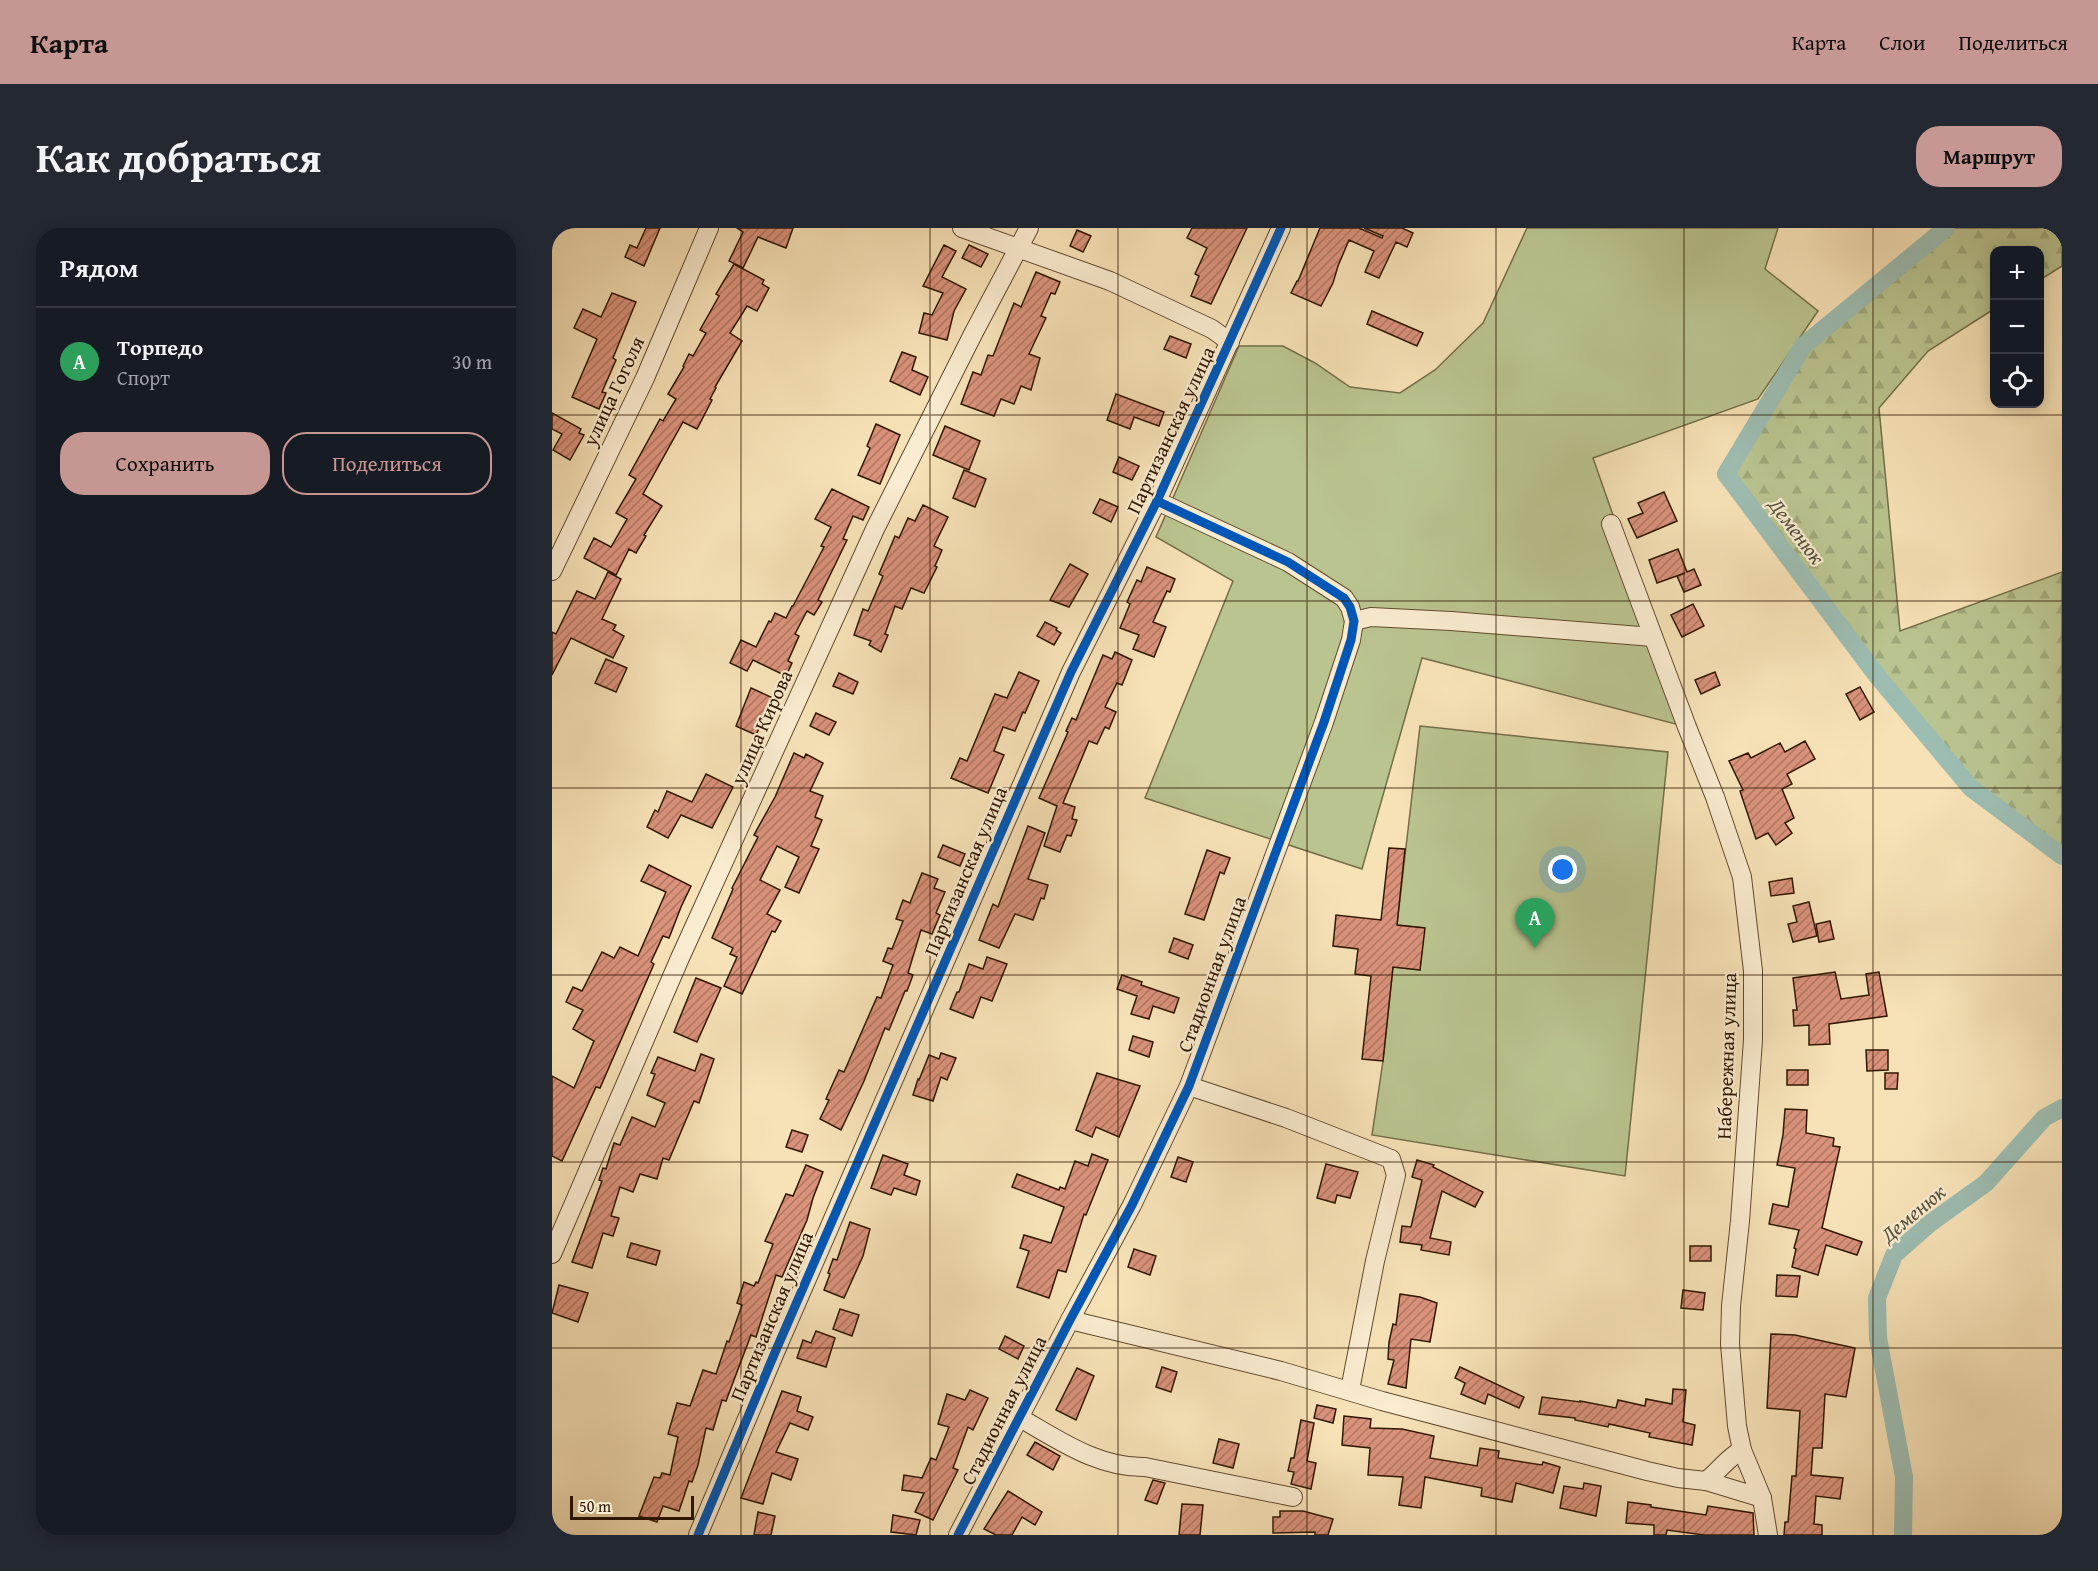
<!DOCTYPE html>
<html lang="ru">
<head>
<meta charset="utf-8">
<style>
  :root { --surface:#171b24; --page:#242831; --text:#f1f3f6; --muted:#9ea1a6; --line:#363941; --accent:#c59692 }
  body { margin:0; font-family:"Gentium Book Plus",serif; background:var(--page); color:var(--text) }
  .controls { position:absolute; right:18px; top:18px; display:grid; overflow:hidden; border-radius:12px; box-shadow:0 3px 15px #0003 }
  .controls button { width:54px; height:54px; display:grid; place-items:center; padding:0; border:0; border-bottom:2px solid var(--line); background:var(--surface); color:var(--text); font:30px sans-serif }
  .scale { position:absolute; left:18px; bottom:15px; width:124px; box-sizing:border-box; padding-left:6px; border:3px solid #2f1700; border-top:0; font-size:16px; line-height:21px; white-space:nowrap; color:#2f1700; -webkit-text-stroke:4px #faecd0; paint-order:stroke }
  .you { position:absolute; left:1011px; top:642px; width:21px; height:21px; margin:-15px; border:4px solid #fff; border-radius:50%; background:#1a73e8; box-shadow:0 0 0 9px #1a73e833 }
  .badge { display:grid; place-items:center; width:39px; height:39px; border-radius:50%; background:var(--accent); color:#fff; font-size:20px; font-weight:700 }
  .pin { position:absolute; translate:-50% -50px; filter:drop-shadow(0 2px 3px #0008) }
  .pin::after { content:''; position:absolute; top:32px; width:21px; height:18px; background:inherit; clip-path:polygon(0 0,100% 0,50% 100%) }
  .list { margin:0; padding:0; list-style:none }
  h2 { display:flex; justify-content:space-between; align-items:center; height:78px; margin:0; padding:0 24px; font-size:26px }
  h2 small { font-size:20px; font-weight:400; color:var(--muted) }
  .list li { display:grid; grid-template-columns:39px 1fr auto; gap:18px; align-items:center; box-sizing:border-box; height:108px; padding:0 24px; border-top:2px solid var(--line) }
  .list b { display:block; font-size:22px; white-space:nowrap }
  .list p { margin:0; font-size:20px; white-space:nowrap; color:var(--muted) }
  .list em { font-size:20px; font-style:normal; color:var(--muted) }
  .actions { display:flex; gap:12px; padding:18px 24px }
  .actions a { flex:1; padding:14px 0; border:2px solid var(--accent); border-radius:24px; text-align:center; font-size:21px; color:var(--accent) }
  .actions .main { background:var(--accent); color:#111 }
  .icon { flex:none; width:33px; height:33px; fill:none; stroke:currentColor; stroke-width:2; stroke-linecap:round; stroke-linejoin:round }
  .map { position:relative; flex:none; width:1510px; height:1307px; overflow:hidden; border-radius:24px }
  header { display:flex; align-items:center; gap:36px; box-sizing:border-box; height:84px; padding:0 30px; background:var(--accent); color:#111 }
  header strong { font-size:28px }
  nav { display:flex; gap:33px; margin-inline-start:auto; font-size:21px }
  .intro { display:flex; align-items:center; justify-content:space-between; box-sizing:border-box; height:144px; padding:0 36px }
  h1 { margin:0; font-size:42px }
  .button { padding:15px 27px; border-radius:24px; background:var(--accent); color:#111; font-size:21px; font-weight:700 }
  main { display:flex; gap:36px; padding:0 36px }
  aside { flex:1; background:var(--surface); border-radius:24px; box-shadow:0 3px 15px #0003 }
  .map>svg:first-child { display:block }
  .forest { fill:url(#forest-firs); stroke:#746e48; stroke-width:1.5 }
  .green { fill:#bac490; stroke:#746e48; stroke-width:1.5 }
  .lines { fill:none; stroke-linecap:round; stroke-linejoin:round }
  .canal { stroke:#9dbdb2; stroke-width:18 }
  .building { fill:url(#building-hatch); stroke:#2f1700; stroke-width:1.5 }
  .minor-casing { stroke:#614a2e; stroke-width:20 }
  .minor { stroke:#faecd0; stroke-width:18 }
  .cycleway-casing { stroke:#faecd0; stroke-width:13 }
  .cycleway { stroke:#0057b8; stroke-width:9 }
  .grid { fill:none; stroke:#2f1700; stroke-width:1.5; stroke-opacity:0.55 }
  .labels { text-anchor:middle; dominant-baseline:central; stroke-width:4.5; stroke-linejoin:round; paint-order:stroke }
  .street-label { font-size:20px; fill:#2f1700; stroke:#faecd0 }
  .water-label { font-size:21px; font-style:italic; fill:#56513e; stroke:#faecd0 }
</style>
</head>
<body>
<header>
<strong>Карта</strong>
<nav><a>Карта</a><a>Слои</a><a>Поделиться</a></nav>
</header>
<div class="intro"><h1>Как добраться</h1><a class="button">Маршрут</a></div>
<main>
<aside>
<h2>Рядом<small></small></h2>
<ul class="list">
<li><span class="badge" style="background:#2e9e5b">A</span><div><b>Торпедо</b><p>Спорт</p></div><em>30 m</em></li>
</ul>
<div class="actions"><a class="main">Сохранить</a><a>Поделиться</a></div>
</aside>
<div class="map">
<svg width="1510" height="1307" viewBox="0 0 1510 1307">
  <defs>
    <pattern id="forest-firs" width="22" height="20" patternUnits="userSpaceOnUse" patternTransform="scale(1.5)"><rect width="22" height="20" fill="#bac490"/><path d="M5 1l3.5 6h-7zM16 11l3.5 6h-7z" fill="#a0a87a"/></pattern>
    <pattern id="building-hatch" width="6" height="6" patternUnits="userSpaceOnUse" patternTransform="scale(1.5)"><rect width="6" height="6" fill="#da927b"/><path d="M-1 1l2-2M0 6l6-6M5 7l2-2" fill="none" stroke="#b17662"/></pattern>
  </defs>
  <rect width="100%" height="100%" fill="#f7e2b7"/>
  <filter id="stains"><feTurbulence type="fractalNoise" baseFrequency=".00333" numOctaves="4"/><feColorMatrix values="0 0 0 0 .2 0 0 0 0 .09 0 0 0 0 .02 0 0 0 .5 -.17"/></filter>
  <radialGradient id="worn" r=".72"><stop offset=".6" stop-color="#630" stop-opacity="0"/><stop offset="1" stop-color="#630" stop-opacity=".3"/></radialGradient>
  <polygon class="forest" points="1394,0 1510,0 1510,38 1488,52 1488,22 1442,22 1442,81 1376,123 1327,180 1348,403 1510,344 1510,628 1419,560 1326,449 1174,246 1251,118"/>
  <g class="green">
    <polygon points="975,0 1226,0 1213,41 1266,83 1206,171 1041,230 1135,499 870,430 810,641 593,570 681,353 604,309 687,118 731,118 763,135 798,159 848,165 883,142 931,95"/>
    <polygon points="868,498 1116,524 1073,948 820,907 831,833 841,739 868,742 872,700 845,697"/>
  </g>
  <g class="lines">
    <g class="canal">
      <polyline points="1394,0 1251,118 1174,246 1326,449 1419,560 1510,628"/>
      <polyline points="1351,1307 1352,1249 1326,1110 1325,1070 1342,1027 1377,996 1434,955 1492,890 1510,880"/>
    </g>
  </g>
  <g class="building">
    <polygon points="94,0 108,0 92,38 73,29 78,17 85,20"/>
    <polygon points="185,0 241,0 234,20 206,9 191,40 177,33 191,4"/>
    <polygon points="640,0 695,0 659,76 639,68 647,48 643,46 655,20 635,10"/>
    <polygon points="768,0 807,0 830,10 831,8 812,0 850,0 861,5 855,19 844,14 827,50 813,44 822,23 797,12 786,38 781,55 769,78 739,65 745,53 746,53"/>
    <polygon points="525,2 539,8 531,24 518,18"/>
    <polygon points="392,17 404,23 390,49 414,61 402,83 395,112 367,105 372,85 380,87 391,65 371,58"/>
    <polygon points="417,17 436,26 429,39 410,30"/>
    <polygon points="182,36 212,52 210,56 217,60 205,83 195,78 178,105 190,113 163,159 164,160 158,171 160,172 145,201 131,194 91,266 110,278 92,307 94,308 84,325 77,321 64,347 32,330 42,310 59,319 75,291 64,285 84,251 77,247 108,191 111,193 124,171 116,166 132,139 131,138 137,126 141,128 154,105 148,102 167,68 164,66"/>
    <polygon points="484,44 508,54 503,66 499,65 489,88 494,90 477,126 488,130 479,162 469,158 462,176 449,171 442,188 409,176 421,144 429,147 436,127 441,128 462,75 469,79"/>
    <polygon points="60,65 84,74 61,130 64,132 50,164 54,165 47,181 20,169 45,111 22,100 31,81 49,89"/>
    <polygon points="820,83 871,105 865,118 815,96"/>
    <polygon points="618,108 639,116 634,130 612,121"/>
    <polygon points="350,124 364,129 360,142 376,149 368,167 338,153"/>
    <polygon points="564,166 612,184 607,198 582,189 578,201 555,192"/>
    <polygon points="0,185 29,201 27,205 32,207 18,232 1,222 10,206 0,201"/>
    <polygon points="324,196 348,207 328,256 306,247 318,220 315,218"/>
    <polygon points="393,198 428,213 417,242 381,227"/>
    <polygon points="567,229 587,238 580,252 561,244"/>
    <polygon points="412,242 434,251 423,279 401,270"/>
    <polygon points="280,261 317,279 311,292 301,288 291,311 295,312 266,372 270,374 262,387 255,383 243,406 247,408 236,433 240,435 234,448 201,432 195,443 178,435 189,412 204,419 217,393 219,394 223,385 234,390 240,378 241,378 272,319 269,318 279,299 263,291"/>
    <polygon points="1112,264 1125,293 1085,310 1076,291 1091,285 1086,275"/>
    <polygon points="548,271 566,279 559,294 541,285"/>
    <polygon points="371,277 396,289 382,318 390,322 383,338 385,339 372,365 359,360 350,381 343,378 333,406 336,407 329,424 317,417 319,413 302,407 311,381 316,383 331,348 327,346 343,308 347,310 356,290 363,293"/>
    <polygon points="1126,321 1135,344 1142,341 1149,357 1132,364 1125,348 1133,345 1105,355 1097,332"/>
    <polygon points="518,336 536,346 517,379 498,372"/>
    <polygon points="595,339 623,351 618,364 615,363 601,394 614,399 602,429 581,421 587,407 568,400 578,376 575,374 585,352 589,354"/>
    <polygon points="56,344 69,351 50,391 64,397 61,402 72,408 61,430 19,410 0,447 0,404 4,406 25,363 43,371"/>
    <polygon points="1141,376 1152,398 1130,409 1119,387"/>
    <polygon points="493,394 505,400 504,402 509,405 502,417 485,408"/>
    <polygon points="563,424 580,432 570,457 565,455 553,479 564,484 557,501 553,499 545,516 537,513 511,575 523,579 520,591 525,592 519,608 515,607 508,624 492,618 505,578 487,570 516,504 514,503 520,490 524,492 551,427 560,431"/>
    <polygon points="54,431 75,440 64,464 43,455"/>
    <polygon points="467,444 487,453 473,485 471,484 463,503 451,499 442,523 452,527 436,565 399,550 408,530 415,533 443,466 455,470"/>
    <polygon points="1163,444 1168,457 1149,466 1143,452"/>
    <polygon points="287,445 306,454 301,466 281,458"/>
    <polygon points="1308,459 1322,484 1308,492 1294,466"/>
    <polygon points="199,460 221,470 204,507 184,498"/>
    <polygon points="264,485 284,494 277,507 258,498"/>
    <polygon points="1253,513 1263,531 1235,546 1240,556 1230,561 1242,590 1233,595 1240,605 1224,617 1216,605 1204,611 1188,563 1191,562 1177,533 1196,525 1199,530 1228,515 1233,524"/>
    <polygon points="242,525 252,530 254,526 271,535 258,563 271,568 263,589 270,592 259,618 267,621 247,665 233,659 247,629 225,618 208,652 228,662 215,686 229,693 223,704 220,703 190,766 172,758 185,729 178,726 181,720 160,710 181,661 180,660 206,609 202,607 223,569"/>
    <polygon points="154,546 181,559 160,600 129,587 116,610 95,599 103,582 106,584 115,563 140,574"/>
    <polygon points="476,598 493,605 476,651 496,657 492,671 489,670 481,692 463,686 447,720 427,712 441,676 446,679"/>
    <polygon points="391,617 413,626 408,638 386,629"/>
    <polygon points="837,620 853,621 845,697 873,700 868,742 841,739 831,833 810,831 819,748 803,746 806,721 781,718 784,687 829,692"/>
    <polygon points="655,622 678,630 672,646 668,644 652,692 633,686"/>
    <polygon points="97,637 139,658 129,679 117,710 111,708 99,734 102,736 48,860 44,859 10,933 0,928 0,848 22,860 42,813 21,801 31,782 14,774 21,759 30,763 50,724 62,730 68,719 86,728 114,664 89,653"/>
    <polygon points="370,645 386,651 382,660 393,664 384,685 388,687 380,706 369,702 356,745 361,747 355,763 353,763 337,802 333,800 312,853 289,902 268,891 277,872 274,871 287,842 292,844 325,769 329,770 341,737 331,733 336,720 340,721 351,693 344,691 351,672 358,675"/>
    <polygon points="1240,650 1242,665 1219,668 1217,654"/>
    <polygon points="1257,674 1265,708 1241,714 1236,696 1245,694 1241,678"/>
    <polygon points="1278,693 1282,711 1267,714 1264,696"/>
    <polygon points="622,710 641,717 636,731 617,724"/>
    <polygon points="435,729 455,736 440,773 429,769 421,790 398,781 405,764 407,764 417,736 431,741"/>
    <polygon points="1283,744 1289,771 1317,767 1314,746 1327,744 1335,788 1277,796 1278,816 1257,817 1257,797 1242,798 1241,782 1245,782 1241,750"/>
    <polygon points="570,747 590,754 589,757 627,770 622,785 601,778 597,791 579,786 585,768 565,761"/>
    <polygon points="144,750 169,760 145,814 122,804"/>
    <polygon points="581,808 601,814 597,829 577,822"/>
    <polygon points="1314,822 1336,822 1336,842 1315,843"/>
    <polygon points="389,825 404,830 395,852 389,849 381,873 361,867 366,851 367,852 377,827 387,831"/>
    <polygon points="149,826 162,831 147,875 142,873 117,932 111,930 105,951 88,946 81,964 68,959 59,988 67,990 61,1008 51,1005 40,1040 20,1034 50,953 47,952 51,940 54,941 62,915 68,917 80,889 103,899 113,875 95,867 103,846 99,845 106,829 143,843"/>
    <rect x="1235" y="842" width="21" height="15"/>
    <polygon points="545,845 588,858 567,909 544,899 540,909 524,902"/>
    <polygon points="1333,845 1346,845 1345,861 1333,861"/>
    <polygon points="1233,881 1255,882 1254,905 1282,910 1281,918 1288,919 1270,1000 1310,1014 1305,1027 1274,1017 1266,1047 1240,1039 1244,1021 1242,1020 1247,1002 1217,996 1221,976 1236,979 1243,940 1225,937 1231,907"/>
    <polygon points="240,902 256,907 250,924 234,919"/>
    <polygon points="540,926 556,932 534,987 532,986 514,1044 506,1042 497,1070 465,1059 477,1023 468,1020 472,1007 499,1015 512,979 460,959 465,946 507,962 508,959 513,961 523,933 536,938"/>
    <polygon points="331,927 356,936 352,947 368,953 364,967 342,960 339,967 319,960"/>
    <polygon points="626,929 641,934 634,954 619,949"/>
    <polygon points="865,932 882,937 881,939 931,964 923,979 890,963 878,1010 899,1014 897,1027 869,1022 870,1017 848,1014 850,998 859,999 870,952 860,949"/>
    <polygon points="774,936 806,944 798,970 785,967 783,975 765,970"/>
    <polygon points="254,937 271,944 261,970 255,992 230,1049 224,1047 204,1109 199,1107 174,1173 170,1172 161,1202 154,1200 146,1237 140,1254 137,1253 127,1283 111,1278 105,1294 87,1288 102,1249 108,1250 110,1245 118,1247 126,1209 116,1206 125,1175 138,1178 151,1142 164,1146 175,1113 177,1114 190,1077 185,1075 192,1054 202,1058 204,1054 206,1055 221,1016 213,1013 234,966 241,968"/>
    <polygon points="298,994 318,1001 311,1028 292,1070 272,1062 278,1046 276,1045 281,1031 285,1032"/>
    <polygon points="79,1015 108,1023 104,1037 75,1029"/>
    <rect x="1138" y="1018" width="21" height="15"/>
    <polygon points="582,1021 604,1028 598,1047 576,1039"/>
    <polygon points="1225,1047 1248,1048 1245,1069 1224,1068"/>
    <polygon points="7,1057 36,1065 26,1094 0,1085"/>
    <polygon points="1131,1062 1153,1065 1151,1082 1129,1080"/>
    <polygon points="848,1066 868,1069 885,1075 878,1114 859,1111 854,1160 836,1156 842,1132 836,1131 837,1114 841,1096 844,1097"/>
    <polygon points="288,1081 307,1087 300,1108 281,1101"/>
    <polygon points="264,1103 283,1110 274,1139 245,1130 251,1112 259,1115"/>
    <polygon points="1219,1106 1243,1107 1303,1120 1294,1169 1273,1166 1270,1220 1261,1220 1259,1247 1291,1250 1288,1271 1264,1268 1262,1296 1270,1297 1270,1307 1232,1307 1233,1294 1236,1294 1240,1248 1244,1248 1248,1183 1215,1180"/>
    <polygon points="453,1108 472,1118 466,1131 447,1121"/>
    <polygon points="610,1139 625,1144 619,1164 604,1159"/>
    <polygon points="908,1139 972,1169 967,1180 936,1166 933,1176 909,1166 913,1155 903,1150"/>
    <polygon points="525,1140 542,1148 524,1192 504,1182"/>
    <polygon points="1121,1161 1134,1162 1131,1194 1143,1197 1140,1217 1097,1209 1098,1205 1057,1196 1056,1199 1023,1192 1023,1190 987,1186 990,1169 1028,1174 1028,1173 1064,1180 1066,1172 1093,1178 1094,1171 1120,1176"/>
    <polygon points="418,1162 436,1170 421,1202 416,1199 401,1240 406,1242 381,1292 363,1284 372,1265 350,1262 352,1247 370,1250 379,1230 384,1232 397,1199 386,1196 395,1166 413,1172"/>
    <polygon points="230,1163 249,1169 245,1183 261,1189 256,1202 238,1195 224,1224 246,1231 239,1252 220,1245 211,1276 189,1270"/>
    <polygon points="765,1177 784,1181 781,1195 762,1190"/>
    <polygon points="792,1188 819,1191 818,1200 850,1201 882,1208 878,1230 925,1238 928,1220 947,1223 946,1230 990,1237 991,1234 1008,1239 1001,1265 964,1255 960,1274 929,1268 930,1260 873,1249 869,1280 847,1277 851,1249 816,1247 818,1220 790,1217"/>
    <polygon points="749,1192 762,1195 755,1233 764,1235 759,1261 739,1256 742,1244 736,1243 739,1230 742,1230"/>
    <polygon points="667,1211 687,1216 681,1240 661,1235"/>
    <polygon points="483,1214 508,1228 501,1242 475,1227"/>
    <polygon points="601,1252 613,1255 605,1276 593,1272"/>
    <polygon points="1032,1255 1049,1258 1044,1288 1008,1280 1012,1258 1031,1261"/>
    <polygon points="456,1263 490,1284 483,1297 470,1289 460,1307 444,1307 432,1301"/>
    <polygon points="1076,1274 1099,1277 1099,1279 1154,1287 1156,1278 1201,1285 1202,1307 1152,1307 1115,1302 1114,1307 1102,1307 1102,1297 1074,1295"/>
    <polygon points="630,1276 651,1277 648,1307 627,1307"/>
    <polygon points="728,1283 751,1283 781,1291 776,1307 763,1307 763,1304 721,1305 721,1289 728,1289"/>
    <polygon points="206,1284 223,1288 219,1307 202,1307"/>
    <polygon points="341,1287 368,1292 364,1307 339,1304"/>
  </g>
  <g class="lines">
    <g class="minor-casing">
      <g id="minor">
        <polyline points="410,0 558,53 660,101 678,114"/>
        <polyline points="1059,296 1135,499 1163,569 1190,649 1201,743 1201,812 1188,993 1179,1078 1178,1116 1185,1198 1190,1222 1210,1270 1216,1307"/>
        <polyline points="0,343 93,150 157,0"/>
        <polyline points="802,393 819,389 899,393 1101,409"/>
        <polyline points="637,858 734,890 839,931 844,947 823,1033 798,1162"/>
        <polyline points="0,1026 128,730 323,301 421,106 477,0"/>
        <polyline points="518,1092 729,1143 830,1173 1095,1243 1126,1250 1154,1253 1210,1270"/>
        <path d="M468,1190C507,1212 546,1240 593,1239L741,1269"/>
        <path d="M1154,1253C1166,1244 1176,1229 1190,1222"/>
        <polyline points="146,1307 224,1122 519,444 605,273 729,0"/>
        <polyline points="406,1307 518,1092 580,977 637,858 772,494 799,412 802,393 798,379 792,370 736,334 605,273"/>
      </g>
    </g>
    <use href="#minor" class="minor"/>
    <g class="cycleway-casing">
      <g id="cycleway">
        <polyline points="146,1307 224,1122 519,444 605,273 729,0"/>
        <polyline points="406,1307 518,1092 580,977 637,858 772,494 799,412 802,393 798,379 792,370 736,334 605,273"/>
      </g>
    </g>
    <use href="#cycleway" class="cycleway"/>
  </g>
  <path class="grid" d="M189,0V1307M378,0V1307M566,0V1307M755,0V1307M944,0V1307M1132,0V1307M1321,0V1307M0,187H1510M0,373H1510M0,560H1510M0,747H1510M0,934H1510M0,1120H1510"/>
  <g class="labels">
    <g class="street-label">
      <text transform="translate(61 163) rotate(-65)">улица Гоголя</text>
      <text transform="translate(618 202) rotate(-65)">Партизанская улица</text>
      <text transform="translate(209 499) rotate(-66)">улица Кирова</text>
      <text transform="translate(413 643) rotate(-67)">Партизанская улица</text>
      <text transform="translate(659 746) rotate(-70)">Стадионная улица</text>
      <text transform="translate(1174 828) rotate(-88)">Набережная улица</text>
      <text transform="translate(219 1088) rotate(-67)">Партизанская улица</text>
      <text transform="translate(451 1182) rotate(-63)">Стадионная улица</text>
    </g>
    <g class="water-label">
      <text transform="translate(1245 303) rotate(53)">Деменюк</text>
      <text transform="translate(1361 985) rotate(-40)">Деменюк</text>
    </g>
  </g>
  <rect width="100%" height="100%" filter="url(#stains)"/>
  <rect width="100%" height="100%" fill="url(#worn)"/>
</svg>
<div class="controls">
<button>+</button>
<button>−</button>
<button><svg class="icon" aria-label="locate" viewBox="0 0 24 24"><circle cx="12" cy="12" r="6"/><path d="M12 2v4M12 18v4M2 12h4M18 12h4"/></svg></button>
</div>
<div class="scale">50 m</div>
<div class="you"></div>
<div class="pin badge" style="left:983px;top:720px;background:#2e9e5b">A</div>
</div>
</main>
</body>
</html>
